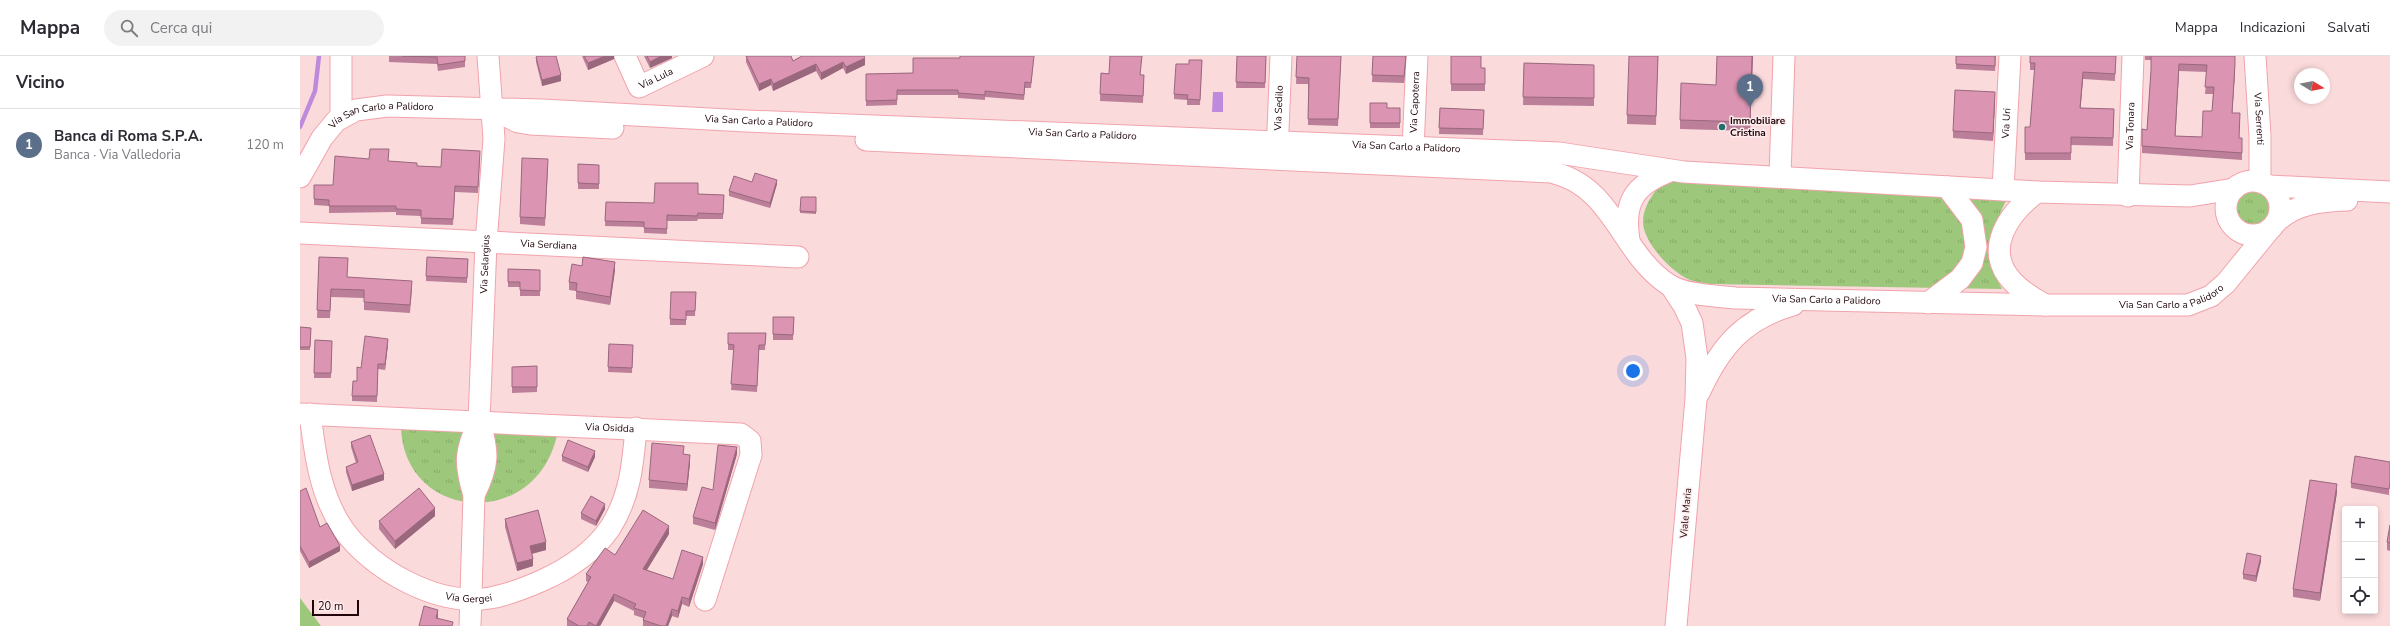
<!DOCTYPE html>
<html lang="it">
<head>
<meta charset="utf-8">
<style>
  :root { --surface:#fff; --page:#f2f2f3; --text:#2b2b33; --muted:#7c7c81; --line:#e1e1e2; --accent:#ea580c }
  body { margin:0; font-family:"Nunito Sans",sans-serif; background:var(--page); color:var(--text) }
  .controls { position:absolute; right:12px; bottom:12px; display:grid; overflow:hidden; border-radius:4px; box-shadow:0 2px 6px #0003 }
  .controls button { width:36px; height:36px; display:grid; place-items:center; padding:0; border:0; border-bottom:1px solid var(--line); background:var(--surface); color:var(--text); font:20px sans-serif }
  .compass { position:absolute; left:1994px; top:12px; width:36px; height:36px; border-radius:50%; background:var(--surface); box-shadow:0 2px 6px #0003; rotate:100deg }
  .scale { position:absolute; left:12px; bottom:10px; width:47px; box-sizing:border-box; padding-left:4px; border:2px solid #20060a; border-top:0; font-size:11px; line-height:14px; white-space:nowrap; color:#20060a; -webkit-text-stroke:3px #fdeced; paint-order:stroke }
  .you { position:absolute; left:1333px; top:315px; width:14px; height:14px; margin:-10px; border:3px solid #fff; border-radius:50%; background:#1a73e8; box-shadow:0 0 0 6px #1a73e833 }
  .badge { display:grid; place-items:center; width:26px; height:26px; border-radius:50%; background:var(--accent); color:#fff; font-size:13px; font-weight:700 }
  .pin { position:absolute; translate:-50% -33px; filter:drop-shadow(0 1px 2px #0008) }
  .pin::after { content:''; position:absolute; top:21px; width:14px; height:12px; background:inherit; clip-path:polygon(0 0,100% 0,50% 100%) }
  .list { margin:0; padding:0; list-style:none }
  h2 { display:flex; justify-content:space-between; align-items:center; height:52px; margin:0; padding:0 16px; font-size:17px }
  h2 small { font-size:13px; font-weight:400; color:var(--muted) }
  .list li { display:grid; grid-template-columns:26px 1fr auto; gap:12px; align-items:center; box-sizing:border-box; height:72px; padding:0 16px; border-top:1px solid var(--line) }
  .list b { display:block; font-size:15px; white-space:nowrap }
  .list p { margin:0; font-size:13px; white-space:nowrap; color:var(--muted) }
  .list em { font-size:13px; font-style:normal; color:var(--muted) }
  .icon { flex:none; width:22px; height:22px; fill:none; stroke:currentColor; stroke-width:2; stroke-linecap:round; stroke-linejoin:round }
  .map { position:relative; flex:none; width:2090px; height:570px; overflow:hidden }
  header { display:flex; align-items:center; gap:24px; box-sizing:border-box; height:56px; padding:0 20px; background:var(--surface); border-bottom:1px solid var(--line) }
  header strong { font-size:19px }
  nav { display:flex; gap:22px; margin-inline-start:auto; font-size:14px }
  .search { width:280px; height:36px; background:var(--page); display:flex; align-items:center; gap:10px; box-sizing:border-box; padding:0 14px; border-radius:22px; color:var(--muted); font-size:15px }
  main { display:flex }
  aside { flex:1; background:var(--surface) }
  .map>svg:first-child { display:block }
  .grass { fill:url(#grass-tufts) }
  .pitch { fill:#9dc87b }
  .water { fill:#be8adc }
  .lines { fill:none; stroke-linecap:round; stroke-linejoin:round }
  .stream { stroke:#be8adc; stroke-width:4.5 }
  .minor-casing { stroke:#f1a3ab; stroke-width:23 }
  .minor { stroke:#fff; stroke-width:21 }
  .wall { fill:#bc7f99; fill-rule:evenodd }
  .shaded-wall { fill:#99687d }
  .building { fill:#db94b2; stroke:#99687d; fill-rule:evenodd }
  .poi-dot { fill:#246f6d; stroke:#fdeced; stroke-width:1.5 }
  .labels { text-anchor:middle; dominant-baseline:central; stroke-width:3; stroke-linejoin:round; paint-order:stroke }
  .street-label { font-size:10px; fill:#20060a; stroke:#fdeced }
  .poi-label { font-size:10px; font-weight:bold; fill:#20060a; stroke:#fdeced; text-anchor:start }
</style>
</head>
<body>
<header>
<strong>Mappa</strong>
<div class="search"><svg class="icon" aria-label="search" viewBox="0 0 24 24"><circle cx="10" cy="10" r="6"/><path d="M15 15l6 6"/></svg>Cerca qui</div>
<nav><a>Mappa</a><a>Indicazioni</a><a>Salvati</a></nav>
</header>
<main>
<aside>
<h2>Vicino<small></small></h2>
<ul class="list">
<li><span class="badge" style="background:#5c6f8a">1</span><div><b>Banca di Roma S.P.A.</b><p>Banca · Via Valledoria</p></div><em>120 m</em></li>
</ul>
</aside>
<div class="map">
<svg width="2090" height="570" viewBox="0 0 2090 570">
  <defs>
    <pattern id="grass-tufts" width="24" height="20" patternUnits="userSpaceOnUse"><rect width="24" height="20" fill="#9dc87b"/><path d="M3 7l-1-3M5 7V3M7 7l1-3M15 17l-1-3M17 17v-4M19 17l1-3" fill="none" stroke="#87aa69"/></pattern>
  </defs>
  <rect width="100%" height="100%" fill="#fbdadc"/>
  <g class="grass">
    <path d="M1373,126L1708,141C1697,161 1689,187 1693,210C1694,218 1699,226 1702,233L1411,228C1404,227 1396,226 1390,224C1372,217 1343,186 1343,166C1343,151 1352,139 1361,128Z"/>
    <circle cx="1953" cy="152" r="20"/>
    <path d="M101,369L258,375C238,478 101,465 101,369Z"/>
  </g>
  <polygon class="pitch" points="0,542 21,570 0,570"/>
  <polygon class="water" points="913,36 923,36 923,56 912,56"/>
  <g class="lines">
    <polyline class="stream" points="0,71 15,35 19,0"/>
    <g class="minor-casing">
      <g id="minor">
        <polyline points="41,0 41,60"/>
        <path id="s1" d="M325,0L339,31L403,0"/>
        <path id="s2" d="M1955,0L1960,80V126"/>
        <polyline points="202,58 218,66 230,68 313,72"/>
        <path id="s3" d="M566,84L1251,116C1314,130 1320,197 1369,229C1384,239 1417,240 1435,242L1745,249H1888L1911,240L1926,227L1970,173"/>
        <path id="s4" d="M1113,93L1117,0"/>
        <path id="s5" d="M977,99L981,0"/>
        <polyline points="1480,120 1484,0"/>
        <path id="s6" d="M0,121L22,82L36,65L56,54L87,50L242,54L446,65L1259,97L1384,116L1737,136L1890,140L1934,133"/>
        <circle cx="1953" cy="152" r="27"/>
        <polyline points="1969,130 2090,136"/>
        <path id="s7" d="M1703,134L1710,0"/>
        <path d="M1737,136C1709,157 1682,194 1713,226C1722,236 1733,242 1745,249"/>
        <path id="s8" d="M1828,140L1833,0"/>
        <path d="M1976,166C1996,147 2021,145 2047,144"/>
        <path id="s9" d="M0,177L498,201"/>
        <path d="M1329,184C1323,146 1334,129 1370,115"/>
        <polyline points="1371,230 1384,250 1392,267 1397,302 1396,343 1376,570"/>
        <polyline points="1628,247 1660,223 1672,207 1676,191 1672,164 1647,131"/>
        <path d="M1399,337C1420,291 1443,263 1493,249"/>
        <path id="s10" d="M0,358L441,378L450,385L451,399L405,544"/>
        <path id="s11" d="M10,358C15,398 20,439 43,473C72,514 138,551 190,542C207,539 225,532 241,525C268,513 293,497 310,472C330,441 333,408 336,372"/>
        <path id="s12" d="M174,439C189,409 189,396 179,365L186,187L194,83L188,0"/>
        <path d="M170,570L174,439C164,407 165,395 179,365"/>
      </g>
    </g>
    <use href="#minor" class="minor"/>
  </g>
  <g class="wall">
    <polygon points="89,0 165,0 165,11 138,15 137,8 89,6"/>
    <polygon points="282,0 314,0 314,3 288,14"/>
    <polygon points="344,0 372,0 372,2 350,12"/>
    <polygon points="446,0 493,5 502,0 565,9 546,18 543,12 521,24 516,15 473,35 471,29 459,35 446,6"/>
    <polygon points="734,0 731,32 725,32 724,44 685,41 685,44 658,42 658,39 597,39 597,49 566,50 566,18 613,17"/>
    <polygon points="937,0 966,0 965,32 936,32"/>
    <polygon points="997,0 1041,0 1038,70 1008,69 1008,28 996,28"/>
    <polygon points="1073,0 1106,0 1104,27 1072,26"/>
    <polygon points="1151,0 1181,12 1185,12 1185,35 1151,35"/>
    <polygon points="1358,0 1356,69 1327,68 1327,59"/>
    <polygon points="1417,0 1453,0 1450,75 1380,73 1380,64 1416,29"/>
    <polygon points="1656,0 1696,0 1695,15 1656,13"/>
    <polygon points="1730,0 1816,0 1815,25 1783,23 1780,52 1814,53 1813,90 1771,89 1771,104 1725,104 1725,71 1730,71 1735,14 1730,14"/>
    <path d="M1845,0H1935V15L1932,57L1940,64L1939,82L1942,89V104L1842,97V73L1847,74L1851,14V4H1845ZM1879,15L1907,16L1905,38H1913L1912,55L1902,81L1875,80Z"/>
    <polygon points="236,1 261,25 242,30 236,6"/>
    <polygon points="902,4 900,49 887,49 887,44 874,43 874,38 889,8"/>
    <polygon points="1224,7 1294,9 1294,50 1223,49"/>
    <polygon points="801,17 844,19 843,47 800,45"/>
    <polygon points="1695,44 1693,85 1653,82 1653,75"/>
    <polygon points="1070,47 1087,52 1100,52 1100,72 1070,72"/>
    <polygon points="1140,52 1184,54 1183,79 1139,78"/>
    <polygon points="180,101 178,137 155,136 153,169 121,168 121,160 96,159 96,156 29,157 29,150 14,149 14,143 88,105 117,110 141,111"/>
    <polygon points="278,108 299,109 299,133 278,133"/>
    <polygon points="248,111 245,170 220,168 220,161"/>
    <polygon points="452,126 477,128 470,152 429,140 429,135"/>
    <polygon points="398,138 424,139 423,163 398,163 397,165 367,165 367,178 344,177 344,171 305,170 306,146 354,147"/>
    <polygon points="501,141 516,141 516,158 500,157"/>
    <polygon points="19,201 48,221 112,233 110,257 64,254 64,242 31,241 30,262 17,262"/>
    <polygon points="168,203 167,227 126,225 126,220"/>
    <polygon points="282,210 315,214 310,249 276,243 276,235 269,234 269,226"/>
    <polygon points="208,213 240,214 240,240 220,240 220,231 208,231"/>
    <polygon points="396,236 395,260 386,260 386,269 370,269 370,263"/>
    <polygon points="473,261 494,261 493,284 473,284"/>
    <polygon points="0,271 11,272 10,294 0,294"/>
    <polygon points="428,277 466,277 465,294 459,294 457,336 431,334 434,294 428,294"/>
    <polygon points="15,284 32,285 31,322 14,322"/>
    <polygon points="88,288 85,314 78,313 77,346 52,345 52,340 61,312"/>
    <polygon points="309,288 333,294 332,317 308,316"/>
    <polygon points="237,310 237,336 212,337 212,311"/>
    <polygon points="51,386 84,424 52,435 46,416 46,411 56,407 51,391"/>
    <polygon points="384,398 390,407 387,435 349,432 349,424"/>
    <polygon points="437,398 415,474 393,468 393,461 413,434"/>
    <polygon points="262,400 295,401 288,416 262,405"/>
    <polygon points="2090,406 2089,439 2051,432 2051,427"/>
    <polygon points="0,435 20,471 40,495 9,512 0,495"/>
    <polygon points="2037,436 2020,545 1993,541 1993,533"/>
    <polygon points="305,453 296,470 281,463 281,457"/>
    <polygon points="135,460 95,493 79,473 79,465"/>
    <polygon points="205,463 246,494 232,498 233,510 217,515 205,471"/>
    <polygon points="2090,469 2090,495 2087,494 2087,486"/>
    <polygon points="369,478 347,514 373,523 403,508 389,551 382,548 378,562 372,560 368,570 343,570 343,562 334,559 334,555 314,545 300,570 267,570 267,563 288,526 286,525 286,518 315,499"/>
    <polygon points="1961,505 1956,526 1943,523 1943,518"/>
  </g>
  <g class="shaded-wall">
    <polygon points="305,0 314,0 314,3 288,14 288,7"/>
    <polygon points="361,0 372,0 372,2 350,12 350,6"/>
    <polygon points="1106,0 1104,27 1104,20"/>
    <polygon points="1452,0 1453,0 1450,75 1450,66"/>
    <polygon points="565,2 565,9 546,18 546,11"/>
    <polygon points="543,6 543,12 521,24 521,17"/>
    <polygon points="516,8 516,15 473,35 473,28"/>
    <polygon points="1879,8 1879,15 1875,87 1875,80"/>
    <polygon points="1935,8 1935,15 1932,63 1932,57"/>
    <polygon points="1783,16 1783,23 1780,60 1780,52"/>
    <polygon points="261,19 261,25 242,30 242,24"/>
    <polygon points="471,23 471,29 459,35 459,28"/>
    <polygon points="1695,36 1695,44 1693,85 1693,77"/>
    <polygon points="477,124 477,128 470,152 470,147"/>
    <polygon points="315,206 315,214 310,249 310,241"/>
    <polygon points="88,283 88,288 85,314 85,308"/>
    <polygon points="437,391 437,398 415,474 415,467"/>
    <polygon points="295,395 295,401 288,416 288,411"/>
    <polygon points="390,399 390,407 387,435 387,428"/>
    <polygon points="84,418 84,424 52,435 52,429"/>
    <polygon points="2037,428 2037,436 2020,545 2020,537"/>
    <polygon points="305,448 305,453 296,470 296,465"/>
    <polygon points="135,452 135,460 95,493 95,485"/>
    <polygon points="369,470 369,478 343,520 343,513"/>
    <polygon points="246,486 246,494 230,498 230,490"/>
    <polygon points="40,490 40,495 9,512 9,506"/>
    <polygon points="1961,500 1961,505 1956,526 1956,520"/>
    <polygon points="403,501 403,508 389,551 389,543"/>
    <polygon points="233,503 233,510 217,515 217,507"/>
    <polygon points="314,538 314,545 300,570 296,570"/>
    <polygon points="382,541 382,548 378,562 378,555"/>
    <polygon points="372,553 372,560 368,570 366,570"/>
    <polygon points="138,554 138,562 136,570 136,562"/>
  </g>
  <g class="building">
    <polygon points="102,0 165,0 165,5 138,9 137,1"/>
    <polygon points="238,0 256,0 261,19 242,24 236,1"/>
    <polygon points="284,0 305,0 288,7"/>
    <polygon points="347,0 361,0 350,6"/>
    <polygon points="446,0 491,0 493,5 502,0 564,0 565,2 546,11 543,6 521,17 516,8 473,28 471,23 459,28"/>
    <polygon points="660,0 734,0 731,27 725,26 724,39 685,35 685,39 658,37 658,34 597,34 597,44 566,45 566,18 613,17 613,2 660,2"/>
    <polygon points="810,0 842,0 840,19 844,19 843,40 800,38 801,17 809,18"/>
    <polygon points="937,0 966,0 965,27 936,26"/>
    <polygon points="997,0 1041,0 1038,63 1008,63 1009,22 996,21"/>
    <polygon points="1073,0 1106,0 1104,20 1072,19"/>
    <polygon points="1151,0 1181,0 1181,12 1185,12 1185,28 1151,28"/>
    <polygon points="1329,0 1358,0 1356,60 1327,59"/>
    <polygon points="1417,0 1452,0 1450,66 1380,64 1381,27 1416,29"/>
    <polygon points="1656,0 1695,0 1695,10 1656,8"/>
    <polygon points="1730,0 1816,0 1815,18 1783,16 1780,52 1814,53 1813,82 1771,81 1771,97 1725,97 1725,71 1730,71 1735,7 1730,7"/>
    <path d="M1851,0H1935V8L1932,57H1940L1939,82H1942V97L1842,90V73L1847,74L1851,14ZM1879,8L1907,9L1905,31H1914L1912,55H1903L1902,81L1875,80Z"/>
    <polygon points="889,4 902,4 900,44 887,43 888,39 874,38 876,8 889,8"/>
    <polygon points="1224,7 1294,9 1294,42 1223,41"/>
    <polygon points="1655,34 1695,36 1693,77 1653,75"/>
    <polygon points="1070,47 1087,47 1087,52 1100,52 1100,67 1070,67"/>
    <polygon points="1140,52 1184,54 1183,73 1139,72"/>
    <polygon points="70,93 89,93 88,105 117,107 117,110 141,111 142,93 180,95 178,131 155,130 153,163 121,162 121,154 96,153 96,150 29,150 29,144 14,143 14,129 33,129 35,100 69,103"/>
    <polygon points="222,102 248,103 245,162 220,161"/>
    <polygon points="278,108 299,109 299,128 278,127"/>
    <polygon points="455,117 477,124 470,147 429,135 434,120 452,126"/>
    <polygon points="355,127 398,127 398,138 424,139 423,158 398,157 397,160 367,159 367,173 344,172 344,166 305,165 306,146 354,147"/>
    <polygon points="501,141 516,141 516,156 500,155"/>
    <polygon points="19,201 48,202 47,221 112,225 110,249 64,246 64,234 31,233 30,255 17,254"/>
    <polygon points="127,201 168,203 167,222 126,220"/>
    <polygon points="283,201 315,206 310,241 276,235 277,227 269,226 272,208 282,210"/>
    <polygon points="208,213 240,214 240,235 220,234 220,226 208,226"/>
    <polygon points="371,236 396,236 395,255 386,255 386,264 370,263"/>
    <polygon points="473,261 494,261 493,279 473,278"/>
    <polygon points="0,271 11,272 10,291 0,291"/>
    <polygon points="428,277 466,277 465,289 459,289 457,330 431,328 434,289 428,288"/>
    <polygon points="65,280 88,283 85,308 78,308 77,340 52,340 53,325 57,325 57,311 61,312"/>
    <polygon points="15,284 32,285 31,317 14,317"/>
    <polygon points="309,288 333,289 332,312 308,311"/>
    <polygon points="237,310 237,331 212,331 212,311"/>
    <polygon points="70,379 84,418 52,429 46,411 58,406 51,386"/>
    <polygon points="268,384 295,395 288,411 262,400"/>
    <polygon points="352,387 384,390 383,398 390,399 387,428 349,424"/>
    <polygon points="418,389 437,391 415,467 393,461 402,431 413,434"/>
    <polygon points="2055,400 2090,406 2090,426 2089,433 2051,427"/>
    <polygon points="2010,424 2037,428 2020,537 1993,533"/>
    <polygon points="6,432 20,471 27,467 40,490 9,506 0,490 0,435"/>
    <polygon points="119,432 135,452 95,485 79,465"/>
    <polygon points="291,440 305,448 296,465 281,457"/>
    <polygon points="238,454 246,486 230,490 233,503 217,507 205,463"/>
    <polygon points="343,454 369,470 343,513 373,523 382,494 403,501 389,543 382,541 378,555 372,553 366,570 361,570 343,564 346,556 334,552 336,548 314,538 296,570 289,566 287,570 279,570 267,563 291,521 286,518 305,492 315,499"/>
    <polygon points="2090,469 2090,487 2087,486"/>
    <polygon points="1947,497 1961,500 1956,520 1943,518"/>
    <polygon points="124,550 138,554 136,562 153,566 152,570 119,570"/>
  </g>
  <circle class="poi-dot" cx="1422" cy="71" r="4"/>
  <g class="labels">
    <g class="street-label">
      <text stroke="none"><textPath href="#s1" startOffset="53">Via Lula</textPath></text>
      <text stroke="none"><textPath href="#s4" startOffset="47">Via Capoterra</textPath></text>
      <text stroke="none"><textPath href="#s5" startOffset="47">Via Sedilo</textPath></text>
      <text stroke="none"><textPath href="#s6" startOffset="113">Via San Carlo a Palidoro</textPath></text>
      <text stroke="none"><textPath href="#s2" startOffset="63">Via Serrenti</textPath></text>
      <text stroke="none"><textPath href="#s6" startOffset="493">Via San Carlo a Palidoro</textPath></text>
      <text stroke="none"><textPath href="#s7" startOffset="67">Via Uri</textPath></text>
      <text stroke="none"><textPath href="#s8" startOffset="70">Via Tonara</textPath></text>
      <text stroke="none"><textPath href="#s6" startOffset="817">Via San Carlo a Palidoro</textPath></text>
      <text stroke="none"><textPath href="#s6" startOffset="1141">Via San Carlo a Palidoro</textPath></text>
      <text stroke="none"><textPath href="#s9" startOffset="249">Via Serdiana</textPath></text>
      <text stroke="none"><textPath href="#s12" startOffset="234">Via Selargius</textPath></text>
      <text stroke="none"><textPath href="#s3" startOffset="1359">Via San Carlo a Palidoro</textPath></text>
      <text stroke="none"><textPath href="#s3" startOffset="1012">Via San Carlo a Palidoro</textPath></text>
      <text stroke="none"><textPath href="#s10" startOffset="310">Via Osidda</textPath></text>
      <text transform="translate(1386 457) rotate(-85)">Viale Maria</text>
      <text stroke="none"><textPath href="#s11" startOffset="269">Via Gergei</textPath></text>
    </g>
    <g class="poi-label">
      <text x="1430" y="65">Immobiliare<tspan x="1430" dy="12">Cristina</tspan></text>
    </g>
  </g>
</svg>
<div class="controls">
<button>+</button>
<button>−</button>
<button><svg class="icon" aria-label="locate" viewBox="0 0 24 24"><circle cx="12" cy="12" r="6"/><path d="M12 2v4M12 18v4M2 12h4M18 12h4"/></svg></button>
</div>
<svg class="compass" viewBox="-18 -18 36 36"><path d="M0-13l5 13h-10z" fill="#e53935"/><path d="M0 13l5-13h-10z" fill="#7c7c81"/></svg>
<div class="scale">20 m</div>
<div class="you"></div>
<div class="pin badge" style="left:1450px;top:51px;background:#5c6f8a">1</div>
</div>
</main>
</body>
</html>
